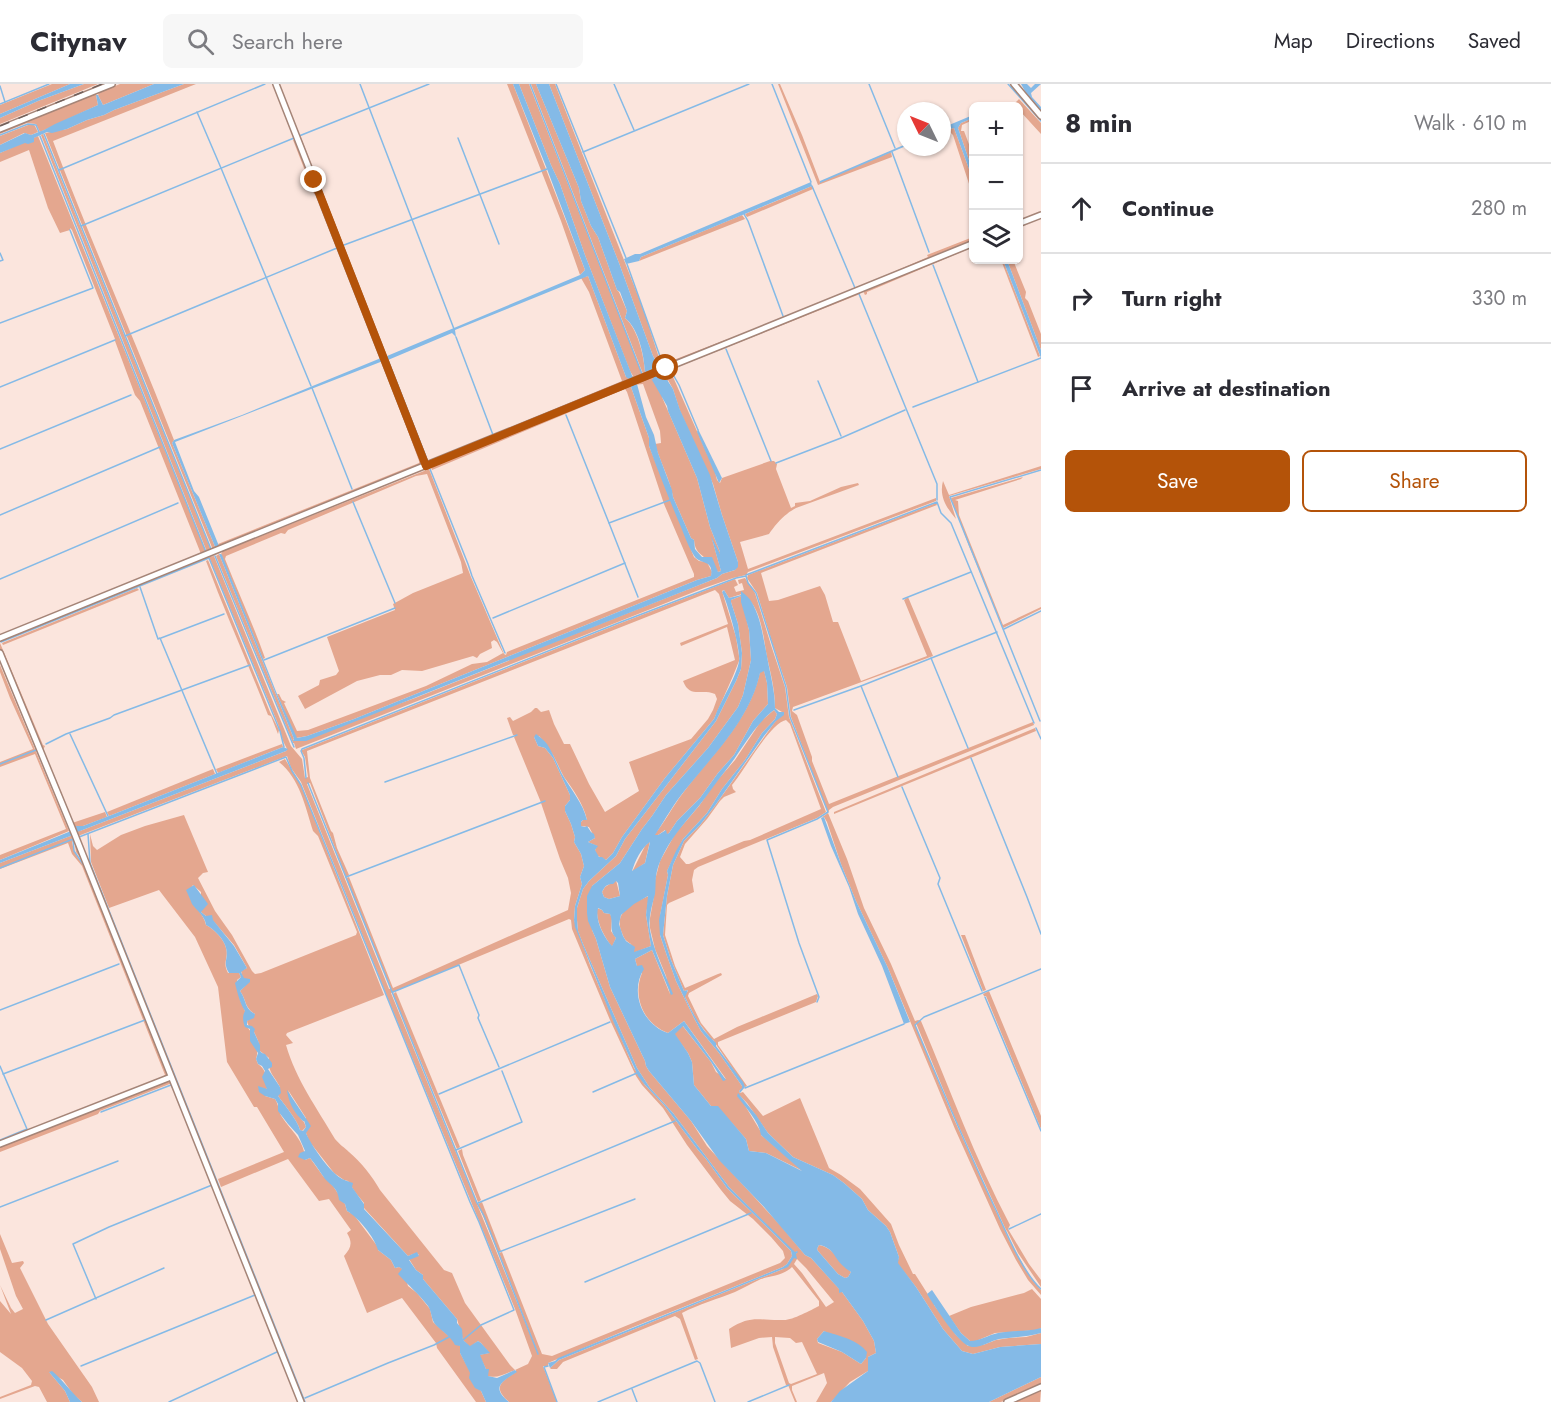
<!DOCTYPE html>
<html lang="en">
<head>
<meta charset="utf-8">
<style>
  :root { --surface:#fff; --page:#f7f7f7; --text:#2b2b33; --muted:#7c7c81; --line:#e1e1e2; --accent:#b45309 }
  body { margin:0; font-family:Jost,sans-serif; background:var(--page); color:var(--text) }
  .controls { position:absolute; right:18px; top:18px; display:grid; overflow:hidden; border-radius:9px; box-shadow:0 2px 4px #0004 }
  .controls button { width:54px; height:54px; display:grid; place-items:center; padding:0; border:0; border-bottom:2px solid var(--line); background:var(--surface); color:var(--text); font:30px sans-serif }
  .compass { position:absolute; left:897px; top:18px; width:54px; height:54px; border-radius:50%; background:var(--surface); box-shadow:0 2px 4px #0004; rotate:313deg }
  .stop { position:absolute; width:18px; height:18px; margin:-14px; border:4px solid #b45309; border-radius:50%; background:#fff }
  .stop.end { background:#b45309; border-color:#fff; box-shadow:0 2px 6px #0008 }
  .list { margin:0; padding:0; list-style:none }
  h2 { display:flex; justify-content:space-between; align-items:center; height:78px; margin:0; padding:0 24px; font-size:26px }
  h2 small { font-size:20px; font-weight:400; color:var(--muted) }
  .list li { display:grid; grid-template-columns:39px 1fr auto; gap:18px; align-items:center; box-sizing:border-box; height:90px; padding:0 24px; border-top:2px solid var(--line) }
  .list b { display:block; font-size:22px; white-space:nowrap }
  .list em { font-size:20px; font-style:normal; color:var(--muted) }
  .actions { display:flex; gap:12px; padding:18px 24px }
  .actions a { flex:1; padding:14px 0; border:2px solid var(--accent); border-radius:9px; text-align:center; font-size:21px; color:var(--accent) }
  .actions .main { background:var(--accent); color:#fff }
  .icon { flex:none; width:33px; height:33px; fill:none; stroke:currentColor; stroke-width:2; stroke-linecap:round; stroke-linejoin:round }
  .map { position:relative; flex:none; width:1041px; height:1318px; overflow:hidden }
  header { display:flex; align-items:center; gap:36px; box-sizing:border-box; height:84px; padding:0 30px; background:var(--surface); border-bottom:2px solid var(--line) }
  header strong { font-size:28px }
  nav { display:flex; gap:33px; margin-inline-start:auto; font-size:21px }
  .search { width:420px; height:54px; background:var(--page); display:flex; align-items:center; gap:15px; box-sizing:border-box; padding:0 21px; border-radius:9px; color:var(--muted); font-size:22px }
  main { display:flex }
  aside { flex:1; background:var(--surface) }
  .map>svg:first-child { display:block }
  .green { fill:#e4a78f; fill-rule:evenodd }
  .water { fill:#84bae7; fill-rule:evenodd }
  .lines { fill:none; stroke-linecap:round; stroke-linejoin:round }
  .stream { stroke:#84bae7; stroke-width:1.5 }
  .minor-casing { stroke:#a58578; stroke-width:8 }
  .minor { stroke:#fff; stroke-width:5 }
  .rail { stroke:#71615c; stroke-width:1.5; stroke-dasharray:10 10; stroke-linecap:butt }
  .route { stroke:#b45309; stroke-width:8 }
</style>
</head>
<body>
<header>
<strong>Citynav</strong>
<div class="search"><svg class="icon" aria-label="search" viewBox="0 0 24 24"><circle cx="10" cy="10" r="6"/><path d="M15 15l6 6"/></svg>Search here</div>
<nav><a>Map</a><a>Directions</a><a>Saved</a></nav>
</header>
<main>
<div class="map">
<svg width="1041" height="1318" viewBox="0 0 1041 1318">
  <rect width="100%" height="100%" fill="#fbe5dd"/>
  <g class="green">
    <polygon points="52,0 70,0 0,30 0,21"/>
    <polygon points="84,0 98,0 0,40 0,34 38,17"/>
    <polygon points="120,0 154,0 103,21 98,11 100,8"/>
    <path d="M184,0H196L53,57C91,158 135,256 174,356L172,359L216,465L213,466L45,49L67,45L87,36L104,31L114,26Z"/>
    <polygon points="507,0 513,0 585,186 580,191 561,137"/>
    <path d="M519,0H529L642,290H643L531,0H536L579,104L581,117L591,142L598,153L617,206L619,208L627,227L625,234C638,245 644,272 645,288L659,282L653,272L619,179L549,0H555L644,227L661,280L670,276L671,277L725,256L748,249L429,379V377L622,297L589,208L581,194L588,192L626,293L633,292L630,287L585,171L560,100L551,81Z"/>
    <polygon points="778,0 780,0 802,51 820,98 891,68 892,73 818,101"/>
    <polygon points="94,10 96,11 98,21 40,48 36,40 27,39 0,50 0,47"/>
    <polygon points="1019,15 1041,39 1041,50 1019,26 1018,22 1016,22 1014,20 1008,22 1002,22 1013,18 1014,20"/>
    <polygon points="973,34 973,36 962,41 961,47 964,47 973,71 973,88 958,44 961,39"/>
    <polygon points="32,40 35,42 38,48 31,51 24,49 0,61 0,52 28,41"/>
    <polygon points="954,44 973,96 973,112 953,51 950,48 942,51 942,47"/>
    <polygon points="43,50 211,466 207,468 41,51"/>
    <polygon points="38,52 206,468 201,470 140,317 135,311 115,257 115,255 72,146 70,144 70,146 60,149 48,124 29,66 0,78 0,69"/>
    <polygon points="299,54 301,54 343,160 341,161"/>
    <polygon points="296,55 339,162 336,163 316,111 314,110 293,56"/>
    <polygon points="812,102 813,105 747,133 745,130"/>
    <polygon points="742,131 745,135 639,177 641,173"/>
    <polygon points="973,153 973,157 861,204 861,202 928,173 927,171"/>
    <polygon points="973,160 973,163 867,208 867,210 865,211 863,207"/>
    <polygon points="340,164 423,380 421,382 219,464 218,460 419,379 419,377 381,274 338,165"/>
    <polygon points="1001,176 1003,176 1040,272 1038,273"/>
    <polygon points="1007,176 1013,176 1026,208 1025,214 1028,217 1041,250 1041,266"/>
    <path d="M860,208V210L670,286L715,388L717,396L720,399L722,394L770,377H774L777,380L776,385L791,424L795,422V419L810,417L841,403L858,399L859,401L796,424C793,426 790,427 787,430C781,434 773,444 769,450L740,458L748,485L936,414V417L748,488L746,491L733,494L704,504L296,665L294,659H293L216,472L219,470L294,655L293,656L295,657L415,614L508,577L511,575L717,494L722,490L735,486L738,478L722,431L713,400L680,327L673,305L668,296L662,313L697,394L710,443L720,468V471L712,455L721,487L718,488C714,484 711,480 707,476C700,469 695,468 694,456L691,454L673,413C670,395 660,378 655,360L661,359L660,347L643,300L633,301L631,303L649,354V362L694,473L699,477L707,478L712,488L711,492L697,496L354,635L307,652L296,654L277,610H279L282,616L286,618L284,619L297,647L308,646L426,602L472,580L487,578L503,569L497,558L494,556L491,558L492,564L480,570L477,574L473,572L422,587L402,586L391,591H380L357,597L305,625L298,612L319,601L320,596L336,591L339,587L327,553L395,526L393,520L413,509L463,489L461,478L427,390L416,392L288,446L285,450L281,449L226,472L225,475C238,508 253,540 265,574L263,575L221,470L223,467L429,385L471,493L504,570L506,571L507,568L694,493V490L664,420L627,308L625,305L432,386L431,383L633,299Z"/>
    <path d="M1041,382V385L949,412L956,435C946,423 939,412 943,397L949,411Z"/>
    <polygon points="1023,393 1021,395 955,416 958,417 959,431 1003,541 1041,523 1041,525 1003,544 969,462 951,414"/>
    <path d="M936,419L937,421L761,489L769,517L778,516L820,502L825,511L833,538H838L861,597L927,572L904,516L908,513L933,572L793,623L792,627L797,631L812,673V677L829,720L1033,638L1034,641L833,723L829,726L828,729L847,775L864,824L891,880L915,937L918,936L921,937C950,1005 975,1075 1010,1141L1008,1145L1029,1180L1041,1196V1203L1018,1169L1007,1147L1006,1146L955,1034L916,939L915,941L954,1035L1010,1158L1031,1194L1041,1206V1211L1028,1196L1016,1176L1000,1145L955,1045L888,884L856,817L841,780L827,738L824,733L821,734L828,729L791,633L787,603L773,561L757,509L747,494L748,491Z"/>
    <path d="M214,472L291,662L302,675L305,694L308,693L305,673L302,668V666L621,539L735,495L738,501L734,503L736,508L744,506L742,499L739,500L738,496L745,494L755,509L771,561L785,603L789,633L826,728L817,734L698,783L694,786L692,796L694,808L669,819L667,821L665,851L675,882L685,904L718,890L721,889L722,891L689,909L688,912L701,939L714,955L737,943L817,910L818,912L816,918L718,958V961L747,1002L745,1003L713,956L711,955L696,935L685,913V910L688,907V906L684,907L671,876L663,851L667,812L673,781L684,757L700,741L714,723L782,628L775,624C775,606 771,591 767,573C763,553 762,522 742,510L729,514L724,506L722,507L736,553L739,572V577L733,592L714,635L665,694L622,753L613,769L606,776L596,771L595,766L597,762L588,758L595,754L589,743L581,742V738L583,736H587C584,721 573,705 564,693C560,686 557,678 553,671C549,664 544,658 539,652L534,653L538,662L545,664L553,674L570,711V716L565,722V727L571,740L575,753L574,758L581,770L584,782L580,793L582,800L575,822L574,836L590,881L634,984L645,1001L664,1021L698,1066L706,1075L727,1104L780,1156L791,1167L792,1172L787,1180L783,1183L631,1244L548,1279V1282H543L557,1318H509C492,1303 501,1298 516,1288V1286C505,1289 498,1295 487,1292L486,1285L479,1271L489,1269L481,1259L478,1257L470,1263L463,1256L457,1235L423,1195V1191L416,1186L409,1175L419,1171L416,1169L408,1172L364,1124V1119L355,1108L348,1097L344,1096L334,1089L309,1057L306,1049V1034L288,1006L301,1035L304,1038L306,1043L302,1047L300,1046C298,1037 284,1020 278,1012L280,1003C273,990 268,989 269,974L260,967C260,960 257,954 254,948C251,943 248,943 247,937L255,930C244,923 247,917 240,907L245,902L241,887L247,884L234,861L209,832H206L201,828V808L193,801L188,809C192,821 204,830 206,841C214,845 224,855 226,864C229,874 222,878 228,889H239L241,893L237,896L240,916L245,927L244,940C253,947 260,964 256,975L258,980C268,986 269,1002 265,1012L275,1015C279,1021 278,1027 282,1033C292,1048 305,1057 305,1076L310,1074L323,1092L333,1102L345,1120L347,1127L354,1131L378,1163V1166L391,1176L395,1184L399,1183L403,1185L408,1202L417,1209L430,1225L433,1238L460,1262V1269L481,1307L486,1318H476L437,1264L436,1259L402,1214L367,1229L344,1172C351,1164 353,1159 347,1149L351,1146L329,1115L319,1117L288,1075L221,1103L218,1095L284,1068L257,1023H254L227,978L218,903L195,853L159,806L109,824L91,778L90,750L93,762L97,766L121,751L145,742L184,731L208,788L203,789L198,794L215,827L232,851L252,887L255,890L261,889L356,851L357,848L318,752L313,747C305,722 300,695 279,678L285,675L301,701L384,911L287,949L286,951L293,959L286,961C296,996 317,1024 335,1055C340,1061 344,1063 349,1068C361,1078 372,1092 380,1106L444,1186L452,1189L465,1219L510,1281L515,1286L528,1280L532,1272L515,1225L386,910L301,698L291,684L287,672L78,752L72,739L105,728L107,733L83,742L80,747L286,667L287,665L283,657L278,640L209,473ZM715,506L719,510L728,540L680,559L681,562L727,543L735,576L683,597C690,615 701,604 715,610L717,615L713,626L708,635L691,655L629,678L639,707L605,728L589,700L570,660H564L554,640L549,626L541,628L537,624H535L531,628L513,637L510,633L507,634L513,651H516L514,653L540,716L560,775L568,794L571,809L568,826L393,904L349,793L346,794L390,902L391,905H389L307,700L310,699L346,793L349,791L337,764L333,749L331,747L310,694L307,667ZM786,636L790,640L821,725L750,756L744,757L689,780H686L680,773L685,760L707,735L720,717L724,713L736,708L733,705L732,701C745,686 769,640 786,636ZM569,835L571,836L572,845L610,936L636,992L642,1001L663,1024L687,1061L721,1106L730,1117L753,1135L771,1153L783,1167L785,1174L780,1179L552,1272L542,1270L502,1168L499,1169L539,1272L391,909Z"/>
    <path d="M208,476L270,628L279,646L278,650L271,632L268,631C248,579 225,529 206,477Z"/>
    <polygon points="137,504 139,506 3,561 2,559"/>
    <path d="M741,512L749,546L751,576L743,611L738,623L708,664L666,711L652,732L642,745L620,779L592,802V846L596,855L610,903L645,977L646,982L649,987L691,1037L707,1062L781,1142L805,1171L811,1174L842,1208L863,1237L874,1257L876,1269L868,1273V1287L850,1298L831,1318H816L827,1299L824,1289L792,1302V1306L797,1318H795L788,1301H786L773,1263L772,1253L759,1254L731,1264L729,1245C752,1230 759,1237 784,1236C793,1236 811,1226 819,1222V1217L792,1183C784,1191 771,1192 761,1195C752,1199 744,1204 735,1208C718,1215 699,1220 682,1229L698,1275L695,1276L680,1235L675,1232L563,1278L557,1285H551L550,1284L559,1276L713,1213L783,1185L796,1170L797,1167L795,1169L729,1103L673,1029L650,1004L637,984L583,860L578,847L577,836V824L583,805L589,797L616,772L625,755L716,637L736,597L741,585L742,569L738,540L731,518V516ZM797,1175L806,1184L834,1218L826,1223L802,1189L794,1180ZM824,1247L866,1274L861,1280L842,1268L818,1259L817,1255ZM775,1253L790,1254L796,1259L802,1258L817,1290L791,1300L789,1299L775,1259Z"/>
    <polygon points="0,559 43,661 45,662 43,666 0,565"/>
    <polygon points="0,581 69,747 0,776 0,771 66,745 35,670 0,683 0,678 33,665 10,614 0,588"/>
    <path d="M764,586L767,599L768,620L753,637L734,671L718,689L700,714L677,737L669,749L667,751L665,746L658,751H654C665,738 672,723 683,709C712,670 749,638 760,588Z"/>
    <path d="M774,626L777,630L775,635L762,649L745,676L722,705L707,729L683,755L667,787L668,791L660,832V851L667,872L676,897L694,934L701,947L719,969L742,1002L743,1004L739,1007L740,1009L743,1008L763,1032L800,1014L829,1084L841,1091L860,1105L891,1140L899,1161L913,1190H915L934,1220L939,1217L934,1221L956,1251L968,1262L983,1261L996,1256L1009,1254L1026,1253L1041,1249V1260L1000,1263L973,1270L962,1267L943,1245L916,1203L897,1179L899,1173L890,1148L886,1142L868,1126L862,1115L844,1099L833,1091L793,1073L768,1049L747,1019L738,1010L761,1048V1051L805,1088L766,1069L749,1067L746,1055L731,1038L711,1022L694,1001L692,978L688,969L674,950L682,941L711,978L716,988L726,995L684,937L668,949C644,940 632,913 642,889L637,882L635,875L652,866L670,910L666,892L655,865L650,844V834L655,806V796L660,777L675,750L699,722L715,699L735,676L761,637Z"/>
    <polygon points="1035,644 1036,647 834,730 834,728"/>
    <polygon points="282,660 283,663 218,689 216,685"/>
    <polygon points="213,685 215,690 109,732 107,728"/>
    <path d="M73,751L84,779L76,768L74,756L72,758C74,768 77,774 84,781L172,999L100,1027L98,1030L0,1068V1057L163,993L165,991L82,782L72,770L68,759L0,785V779Z"/>
    <polygon points="650,757 645,779 632,788 645,762"/>
    <polygon points="616,796 620,812 609,815 604,813 602,808 605,803"/>
    <path d="M649,812L646,831L651,862L633,869L631,860C626,857 624,855 622,849C613,828 632,819 649,812Z"/>
    <path d="M597,824L602,826L604,829L610,830L612,834L611,847L616,854L612,863C604,852 596,838 597,824Z"/>
    <polygon points="961,851 965,851 986,906 983,907"/>
    <polygon points="989,907 1041,1032 1041,1045 986,912 984,912 983,910"/>
    <polygon points="396,908 460,1063 457,1065 393,910"/>
    <polygon points="462,1065 463,1071 481,1116 478,1118 458,1067"/>
    <polygon points="482,1118 501,1167 498,1168 478,1120"/>
    <polygon points="0,1150 12,1179 23,1177 24,1179 20,1184 48,1240 92,1303 99,1318 82,1318 73,1310 63,1296 49,1288 65,1307 70,1318 47,1318 39,1303 35,1302 0,1315 0,1313 31,1301 32,1297 22,1284 0,1268 0,1217 11,1230 0,1201 11,1224 15,1229 23,1225 16,1212 0,1165"/>
    <path d="M819,1161C834,1164 840,1178 851,1188L848,1193L845,1194L838,1190L818,1167L817,1165Z"/>
    <polygon points="1032,1205 1041,1215 1041,1244 1038,1246 995,1249 976,1257 970,1257 961,1249 949,1232 971,1223 1024,1209"/>
    <polygon points="1041,1293 1041,1300 1001,1318 989,1318"/>
    <polygon points="1041,1306 1040,1318 1015,1318"/>
  </g>
  <g class="water">
    <polygon points="70,0 84,0 38,17 0,34 0,30"/>
    <polygon points="154,0 184,0 114,26 104,31 87,36 67,45 52,49 47,48 34,54 34,58 28,60 25,59 0,69 0,61 25,49 31,51 44,46 55,40 98,21 96,11 98,11 103,21"/>
    <polygon points="513,0 519,0 551,81 560,100 585,171 633,294 629,295 626,293 588,192 455,246 456,253 452,249 388,276 387,272 580,191 585,186 547,85"/>
    <path d="M536,0H549L619,179L653,272L659,283L645,288C644,272 639,245 625,234L627,227L620,208L617,206L598,153L591,142L581,117L579,104Z"/>
    <polygon points="1021,0 1027,0 1031,4 1035,0 1041,0 1031,9 1032,13 1041,23 1041,27 1026,9"/>
    <polygon points="973,31 973,34 961,39 958,44 973,88 973,96 954,44 942,47 942,44"/>
    <polygon points="906,60 906,62 820,99 820,97"/>
    <polygon points="811,98 812,102 641,173 639,177 626,180 624,175 635,170 640,170"/>
    <polygon points="1003,176 1007,176 1041,266 1041,274"/>
    <polygon points="381,274 383,277 175,358 194,407 199,413 219,462 216,465 172,359 174,356 242,331"/>
    <path d="M660,291H664L673,305L680,326L710,391L722,431L738,478V483L735,486L722,490L717,494L306,657H293L294,655L219,470H221L222,471L277,610L297,654L307,652L354,635L697,496L711,492C714,474 699,482 693,470C687,460 683,447 678,436C668,412 658,387 649,362V354L631,303L633,301L637,300L646,333L654,351L658,369L672,406L673,413L691,454L694,456L695,465L702,473H712L718,488L721,487L711,452L720,470V468L710,443L697,394L668,327L667,322L652,296L654,293Z"/>
    <polygon points="698,345 722,394 719,399 697,348"/>
    <path d="M724,506L729,514L741,511V507C745,511 748,512 751,517C761,533 763,553 767,572C770,590 775,606 775,624L779,628H784V631L776,637L764,652L714,723L700,741L684,757L673,781L667,812L663,851L671,876L684,907L688,906L685,913C693,930 702,947 716,959V962L743,998L745,1003L740,1009L739,1007L742,1004V1002L719,969L701,947L694,934L676,897L667,872L660,851L659,836L668,791L667,787L676,767L683,755L707,729L722,705L745,676L762,649L775,635L777,630L774,626C753,642 742,666 726,686C716,698 708,711 698,723C682,742 664,762 657,787C655,795 656,802 655,810C652,822 648,834 650,846C654,868 665,889 673,910L671,911L652,866L635,875L637,882L642,881L644,885C629,908 643,941 668,949L684,937L726,996L723,997L711,978L683,942L675,950L688,969L692,978L694,1001L711,1022H718L746,1055L749,1067L766,1069L802,1087L761,1051C759,1037 745,1023 737,1012L738,1009L756,1031L768,1049L793,1073L833,1091L844,1099L862,1115L868,1126L886,1142L890,1148L899,1173L898,1179L916,1203L943,1245L962,1267L973,1270L1000,1263L1041,1260V1293L989,1318H831L840,1307L868,1287V1273L876,1269L874,1257L863,1237L842,1208L839,1209V1205L811,1174L805,1171L764,1123L719,1076L691,1037L649,987L646,982L645,977L610,903L596,855L588,837L587,829V812L592,802L620,779L642,745L652,732L666,711L708,664L738,623L743,611L751,576L749,546L741,518V512L731,516V518L738,540L742,569L741,585L736,597L716,637L625,755L616,772L589,797L583,805L577,824V836L578,847L583,860L637,984L650,1004L673,1029L729,1103L795,1168L797,1167L798,1168L796,1170L797,1175L794,1174L788,1183L713,1213L559,1276L550,1284L548,1279L555,1277L558,1274L783,1183L787,1180L792,1172L791,1167L780,1156L727,1104L706,1075L698,1066L664,1021L645,1001L638,992L614,939L575,843L574,836L575,822L582,800L580,793L584,782L581,770L574,758L575,753L571,740L565,727V722L570,716V711L553,674L545,664L538,662L534,653L536,650C540,653 544,656 547,660C553,669 557,680 562,690C570,704 583,719 587,736H583L581,738V742L585,743L587,742L591,748L594,750L595,754L588,758L598,762L595,766L599,773H602L606,776L613,769L622,753L665,694L714,635L716,630C722,615 737,591 739,577C741,566 727,517 722,508ZM764,587L767,599L768,620L753,637L734,671L718,689L700,714L677,737L669,749L667,750L666,746L658,751H655C665,736 674,719 686,705C715,669 750,635 760,589ZM650,758L645,779L632,787C635,777 641,764 650,758ZM616,797L618,799L620,812L609,815L604,813L602,808C605,802 607,800 613,800ZM648,812L646,831L651,862L634,868L635,863L626,857L623,852L619,840L621,831L634,820ZM598,824L602,826L604,829L610,830C614,840 608,845 616,854L612,862C604,853 595,837 598,824ZM819,1161C834,1164 833,1172 842,1181C845,1184 848,1186 851,1188L848,1193L845,1194L838,1190L818,1167L817,1165Z"/>
    <polygon points="283,663 288,665 286,667 80,747 77,748 76,742 83,742 109,732"/>
    <polygon points="824,733 841,780 856,817 888,884 910,938 904,940 882,882 858,830 849,803 831,762 821,734"/>
    <polygon points="71,747 73,751 0,779 0,776"/>
    <path d="M194,801L208,820L201,828L206,832L212,831L213,836L234,862L247,884L241,888L244,894L250,895V898L240,907C247,917 244,924 255,930L254,934L247,937V941L252,942L255,945L254,948L260,961V967L262,969L265,970L272,979V983L268,985L280,1003L281,1009L278,1012C284,1020 298,1037 300,1046L303,1047L306,1043C303,1033 306,1041 300,1034C293,1027 288,1016 287,1006L311,1042L306,1049C311,1061 328,1085 339,1093C343,1096 348,1097 353,1099L352,1103L364,1120V1125L408,1172L417,1168L419,1172L409,1176L416,1186L423,1191V1195L457,1235V1239L462,1245L463,1256L470,1262L478,1257L481,1259L490,1269L480,1271L486,1285H489L488,1292L497,1294L515,1286L517,1288C501,1298 491,1303 509,1318H486L481,1307L475,1304L469,1294L470,1289L460,1269V1262L455,1261C451,1252 441,1247 435,1240C431,1235 432,1228 428,1222C419,1210 408,1201 398,1190L402,1185L399,1183L395,1184L391,1176L378,1166C375,1154 358,1133 347,1127L345,1120L339,1116C338,1105 332,1102 325,1095C320,1088 316,1081 310,1074L305,1076L298,1073L300,1069L305,1067L298,1051L288,1040L278,1027V1020L275,1015L265,1012L259,1008L258,1002L267,1005L262,993L265,987L262,982L258,980L256,975L258,969L250,957V945L245,943C243,938 242,932 245,927C240,920 237,907 235,899L241,893L239,889H229C222,878 229,875 226,864C224,855 214,845 206,841C205,832 197,827 192,820C190,815 188,810 186,806Z"/>
    <path d="M932,1206L961,1249L970,1257C980,1257 988,1251 998,1249C1012,1246 1027,1248 1041,1244V1249C1027,1253 1013,1253 999,1255C990,1257 981,1264 972,1263C959,1262 934,1221 927,1210Z"/>
    <path d="M824,1247C839,1252 857,1255 867,1268L866,1274L861,1280L842,1268L818,1258L817,1255Z"/>
    <path d="M52,1287C63,1296 71,1308 82,1318H70L65,1307L49,1288Z"/>
  </g>
  <g class="lines">
    <g class="stream">
      <polyline points="360,0 454,245"/>
      <polyline points="530,0 642,290"/>
      <polyline points="556,0 626,174"/>
      <polyline points="614,0 634,46"/>
      <polyline points="772,0 811,98"/>
      <polyline points="869,0 895,64"/>
      <polyline points="1008,0 1041,37"/>
      <polyline points="0,2 5,18"/>
      <polyline points="0,20 49,0"/>
      <polyline points="197,28 221,84 311,302"/>
      <polyline points="44,50 211,465"/>
      <polyline points="0,51 28,40 36,41 39,48"/>
      <polyline points="40,52 206,468"/>
      <polyline points="299,52 429,0"/>
      <polyline points="458,54 499,160"/>
      <polyline points="583,68 749,0"/>
      <polyline points="892,68 929,168"/>
      <polyline points="59,86 265,0"/>
      <polyline points="812,102 855,204"/>
      <polyline points="744,130 748,137 783,232"/>
      <polyline points="81,142 294,54"/>
      <polyline points="344,161 547,85"/>
      <polyline points="0,169 3,176 0,177"/>
      <polyline points="627,180 662,278"/>
      <polyline points="933,181 978,298"/>
      <polyline points="859,210 937,400 937,416"/>
      <polyline points="0,239 93,204 70,146"/>
      <polyline points="125,252 337,164"/>
      <polyline points="456,253 493,351"/>
      <polyline points="726,265 771,377"/>
      <polyline points="388,276 428,378"/>
      <polyline points="671,287 679,301 698,346"/>
      <polyline points="818,297 841,352"/>
      <polyline points="0,303 115,256"/>
      <polyline points="312,304 352,405"/>
      <polyline points="913,323 1041,274"/>
      <polyline points="566,331 609,439 670,416"/>
      <polyline points="0,365 131,311"/>
      <polyline points="776,379 841,354 905,326"/>
      <polyline points="430,385 468,480 472,492 505,569"/>
      <polyline points="353,418 395,519"/>
      <polyline points="0,431 160,363"/>
      <polyline points="609,439 638,513"/>
      <polyline points="215,472 294,663"/>
      <polyline points="746,491 937,418 941,429 951,439 1034,639"/>
      <polyline points="0,495 178,419"/>
      <polyline points="140,503 158,555 160,554 217,690"/>
      <polyline points="903,515 971,488"/>
      <polyline points="493,534 625,479"/>
      <polyline points="1004,545 1041,527"/>
      <polyline points="161,554 224,530"/>
      <polyline points="1,558 209,474 280,647 284,663"/>
      <polyline points="931,574 968,664"/>
      <polyline points="0,576 52,703"/>
      <polyline points="264,576 395,524"/>
      <polyline points="861,602 898,693"/>
      <polyline points="794,626 861,602 997,548"/>
      <polyline points="1040,637 950,413 1041,386"/>
      <polyline points="1036,644 1041,655"/>
      <polyline points="70,650 108,732"/>
      <polyline points="46,660 66,650 110,634 114,631 250,581"/>
      <polyline points="971,674 1027,813 1041,850"/>
      <polyline points="0,680 36,666"/>
      <polyline points="306,694 304,674 301,667 302,665 621,538 736,494 746,492 748,499 756,509 786,603 790,633 828,728 817,735 767,756 799,859 819,913 817,918"/>
      <polyline points="385,698 517,651"/>
      <polyline points="308,699 477,1119 484,1132 538,1270"/>
      <polyline points="902,703 940,794 938,800 982,907"/>
      <polyline points="88,750 90,779 305,1318"/>
      <polyline points="79,753 286,673 292,687 301,701 470,1118 479,1138 514,1226 481,1241 463,1256"/>
      <polyline points="0,784 73,755 74,767 83,780"/>
      <polyline points="346,793 545,717"/>
      <path d="M1041,885L924,933L915,941C941,1003 967,1065 996,1126C1006,1148 1023,1189 1041,1205"/>
      <polyline points="393,908 459,881 479,931 478,934 499,983"/>
      <polyline points="985,913 1041,1047"/>
      <polyline points="0,926 119,880"/>
      <polyline points="0,982 27,1045 0,1056"/>
      <polyline points="3,990 145,936"/>
      <polyline points="745,1004 904,940"/>
      <polyline points="593,1008 637,989"/>
      <polyline points="439,1010 610,938"/>
      <polyline points="101,1028 171,1001 175,1008"/>
      <polyline points="456,1066 522,1038 502,987"/>
      <polyline points="478,1119 675,1037"/>
      <polyline points="0,1123 118,1077"/>
      <polyline points="1009,1145 1041,1130"/>
      <polyline points="499,1168 635,1115"/>
      <polyline points="585,1198 751,1129"/>
      <polyline points="96,1215 73,1160 109,1143 212,1101"/>
      <polyline points="46,1236 164,1184"/>
      <polyline points="81,1282 255,1211"/>
      <polyline points="548,1282 544,1283 557,1318"/>
      <polyline points="632,1305 637,1318"/>
      <polyline points="305,1314 388,1279 434,1261 449,1253"/>
      <polyline points="169,1318 279,1267"/>
      <polyline points="598,1318 697,1277 700,1279 715,1318"/>
      <polyline points="748,1318 789,1301"/>
    </g>
    <g class="minor-casing">
      <g id="minor">
        <polyline points="276,0 426,382"/>
        <polyline points="1014,0 1041,32"/>
        <polyline points="0,45 112,0"/>
        <polyline points="1018,140 1041,131"/>
        <path d="M0,554C214,469 427,381 641,294C752,249 863,205 974,159"/>
        <polyline points="0,569 75,751 301,1318"/>
        <polyline points="0,1060 171,993"/>
        <polyline points="1007,1318 1041,1303"/>
      </g>
    </g>
    <use href="#minor" class="minor"/>
    <polyline class="rail" points="0,42 102,0"/>
  </g>
  <g class="lines">
    <polyline class="route" points="314,96 426,382 666,284"/>
  </g>
</svg>
<div class="controls">
<button>+</button>
<button>−</button>
<button><svg class="icon" aria-label="layers" viewBox="0 0 24 24"><path d="M12 4l9 5-9 5-9-5zM3 14l9 5 9-5"/></svg></button>
</div>
<svg class="compass" viewBox="-18 -18 36 36"><path d="M0-13l5 13h-10z" fill="#e53935"/><path d="M0 13l5-13h-10z" fill="#7c7c81"/></svg>
<div class="stop" style="left:666px;top:284px"></div>
<div class="stop end" style="left:314px;top:96px"></div>
</div>
<aside>
<h2>8 min<small>Walk · 610 m</small></h2>
<ul class="list">
<li><svg class="icon" aria-label="ahead" viewBox="0 0 24 24"><path d="M12 20V5M6 11l6-6 6 6"/></svg><div><b>Continue</b></div><em>280 m</em></li>
<li><svg class="icon" aria-label="right" viewBox="0 0 24 24"><path d="M7 20v-9h11M14 6l5 5-5 5"/></svg><div><b>Turn right</b></div><em>330 m</em></li>
<li><svg class="icon" aria-label="arrive" viewBox="0 0 24 24"><path d="M6 21V4h12l-3 4 3 4H6"/></svg><div><b>Arrive at destination</b></div></li>
</ul>
<div class="actions"><a class="main">Save</a><a>Share</a></div>
</aside>
</main>
</body>
</html>
